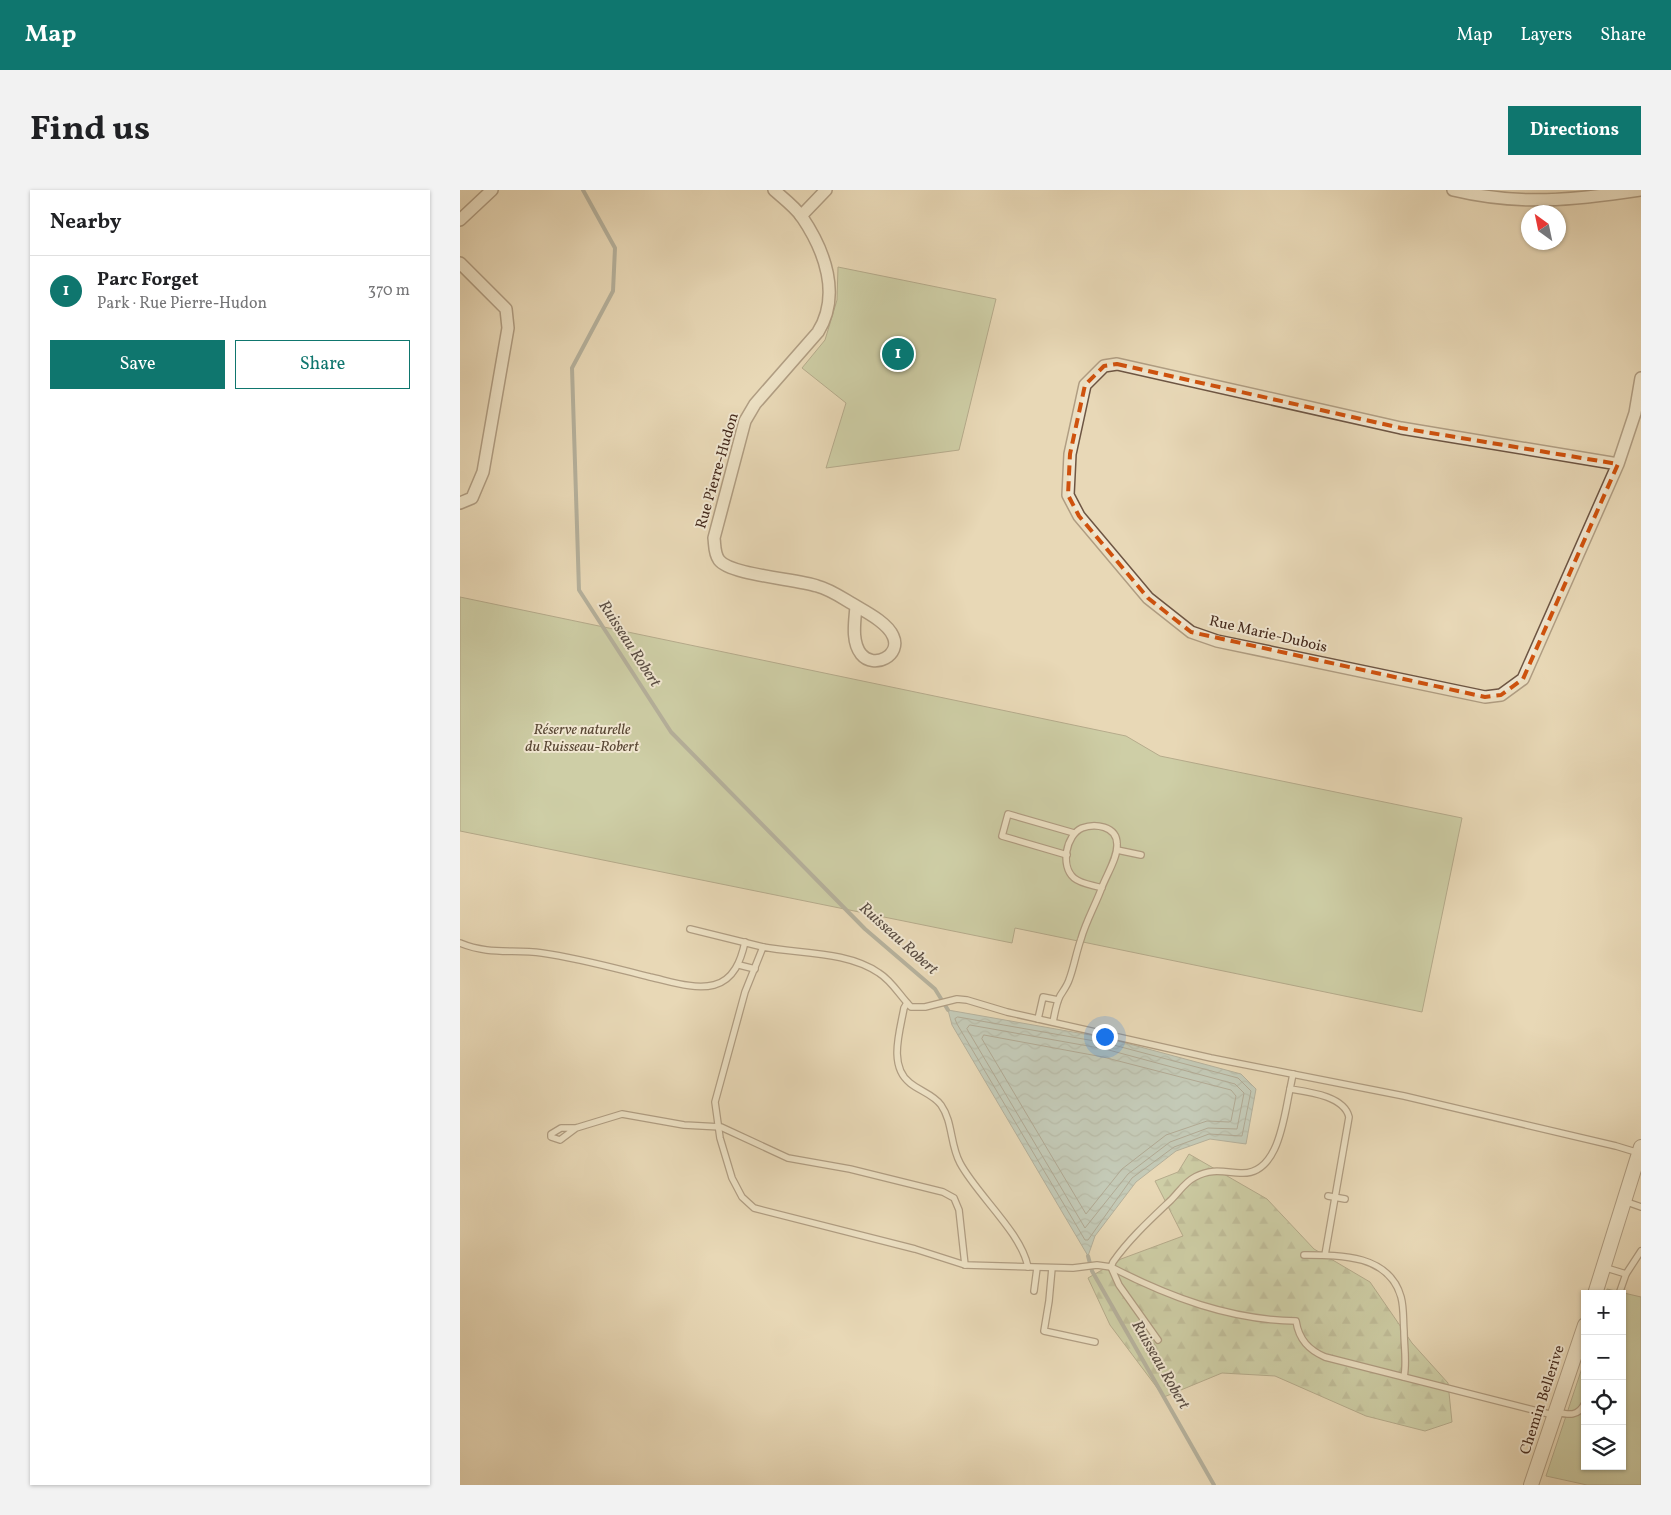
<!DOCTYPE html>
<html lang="en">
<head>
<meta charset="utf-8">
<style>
  :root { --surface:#fff; --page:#f2f2f2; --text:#202124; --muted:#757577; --line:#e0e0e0; --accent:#0f766e }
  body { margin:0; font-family:Vollkorn,serif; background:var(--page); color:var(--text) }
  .controls { position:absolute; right:15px; bottom:15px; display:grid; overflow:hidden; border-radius:0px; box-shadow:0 1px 4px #0004 }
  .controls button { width:45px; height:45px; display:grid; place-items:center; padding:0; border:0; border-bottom:1px solid var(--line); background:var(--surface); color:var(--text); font:25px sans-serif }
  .compass { position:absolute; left:1061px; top:15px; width:45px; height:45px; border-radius:50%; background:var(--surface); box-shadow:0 1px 4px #0004; rotate:327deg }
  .you { position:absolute; left:644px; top:846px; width:18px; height:18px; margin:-12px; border:4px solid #fff; border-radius:50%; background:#1a73e8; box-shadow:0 0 0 8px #1a73e833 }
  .badge { display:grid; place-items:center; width:32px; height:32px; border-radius:50%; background:var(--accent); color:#fff; font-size:16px; font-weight:700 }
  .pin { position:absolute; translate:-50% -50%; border:2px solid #fff; box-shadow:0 1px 5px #0006 }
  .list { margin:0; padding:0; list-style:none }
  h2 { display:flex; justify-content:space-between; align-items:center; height:65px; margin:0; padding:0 20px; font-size:21px }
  h2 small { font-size:16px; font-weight:400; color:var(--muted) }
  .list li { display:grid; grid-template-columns:32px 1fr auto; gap:15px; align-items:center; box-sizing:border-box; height:70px; padding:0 20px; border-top:1px solid var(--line) }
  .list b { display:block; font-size:19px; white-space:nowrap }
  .list p { margin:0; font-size:16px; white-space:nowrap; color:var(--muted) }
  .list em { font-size:16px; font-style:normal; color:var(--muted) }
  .actions { display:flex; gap:10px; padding:15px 20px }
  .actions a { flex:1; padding:11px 0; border:1px solid var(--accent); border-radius:0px; text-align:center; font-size:18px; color:var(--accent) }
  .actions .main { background:var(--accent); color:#fff }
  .icon { flex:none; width:28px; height:28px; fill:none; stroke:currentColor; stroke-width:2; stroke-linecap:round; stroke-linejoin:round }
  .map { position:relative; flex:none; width:1181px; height:1295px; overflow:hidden; border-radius:0px }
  header { display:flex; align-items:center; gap:30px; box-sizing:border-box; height:70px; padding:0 25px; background:var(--accent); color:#fff }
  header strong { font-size:24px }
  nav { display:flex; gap:28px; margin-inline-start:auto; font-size:18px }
  .intro { display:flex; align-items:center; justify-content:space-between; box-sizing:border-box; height:120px; padding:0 30px }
  h1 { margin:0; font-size:35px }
  .button { padding:12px 22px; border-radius:0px; background:var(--accent); color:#fff; font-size:18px; font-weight:700 }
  main { display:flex; gap:30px; padding:0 30px }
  aside { flex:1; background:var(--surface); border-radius:0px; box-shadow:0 1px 4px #0004 }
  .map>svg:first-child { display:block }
  .forest { fill:url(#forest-firs); stroke:#7a7458 }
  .green { fill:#afc093; stroke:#7a7458 }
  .water { fill:url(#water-waves); stroke:#787f7a }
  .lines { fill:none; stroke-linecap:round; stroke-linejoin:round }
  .shore { stroke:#6f706a; stroke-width:1 }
  .stream { stroke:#787f7a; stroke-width:4 }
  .service-casing { stroke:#6d5543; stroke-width:8 }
  .minor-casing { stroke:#6d5543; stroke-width:14 }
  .tertiary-casing { stroke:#6d5543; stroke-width:16 }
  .service { stroke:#f0e6d0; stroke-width:5.5 }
  .minor { stroke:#f0e6d0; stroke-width:11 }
  .tertiary { stroke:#f0e6d0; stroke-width:14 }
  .marked { fill:none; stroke:#cf520e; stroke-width:4; stroke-dasharray:10 6; stroke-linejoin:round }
  .labels { text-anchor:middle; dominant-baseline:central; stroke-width:4; stroke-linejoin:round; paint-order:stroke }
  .street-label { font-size:15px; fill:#44291c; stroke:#f0e6d0 }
  .park-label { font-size:15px; font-style:italic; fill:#594734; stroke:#f0e6d0 }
  .water-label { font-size:16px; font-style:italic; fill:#5a4d43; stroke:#f0e6d0 }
</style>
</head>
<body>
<header>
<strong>Map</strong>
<nav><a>Map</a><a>Layers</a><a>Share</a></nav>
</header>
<div class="intro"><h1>Find us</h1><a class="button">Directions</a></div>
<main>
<aside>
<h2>Nearby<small></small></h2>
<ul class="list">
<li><span class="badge">1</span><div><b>Parc Forget</b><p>Park · Rue Pierre-Hudon</p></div><em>370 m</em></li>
</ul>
<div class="actions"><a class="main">Save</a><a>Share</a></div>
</aside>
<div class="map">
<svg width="1181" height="1295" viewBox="0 0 1181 1295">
  <defs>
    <pattern id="forest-firs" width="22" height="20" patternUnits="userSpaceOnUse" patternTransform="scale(1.25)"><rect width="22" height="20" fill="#afc093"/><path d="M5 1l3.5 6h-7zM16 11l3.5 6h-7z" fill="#909c77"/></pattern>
    <pattern id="water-waves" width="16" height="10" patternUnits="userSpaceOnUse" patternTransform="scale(1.25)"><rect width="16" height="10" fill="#9ab8b8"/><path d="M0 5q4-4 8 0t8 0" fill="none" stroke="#7f9695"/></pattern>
  </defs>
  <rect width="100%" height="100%" fill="#e8d8b7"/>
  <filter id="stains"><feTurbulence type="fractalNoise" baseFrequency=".004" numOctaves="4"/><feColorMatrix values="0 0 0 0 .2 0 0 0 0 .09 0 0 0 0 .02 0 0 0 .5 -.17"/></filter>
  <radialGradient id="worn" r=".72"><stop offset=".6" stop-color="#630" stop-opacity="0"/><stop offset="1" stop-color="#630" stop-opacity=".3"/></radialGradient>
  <polygon class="forest" points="729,964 807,1009 854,1059 910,1092 952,1153 988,1193 992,1232 965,1241 906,1226 815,1186 762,1183 704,1207 650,1135 628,1088 661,1069 723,1046 695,991 718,982"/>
  <g class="green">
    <polygon points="378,77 536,109 499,260 366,278 386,213 342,178 365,150 377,110"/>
    <polygon points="0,407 666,546 700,566 1002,628 962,822 555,738 552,753 0,641"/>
    <polygon points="1147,1099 1181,1107 1181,1295 1127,1295 1086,1286 1125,1169 1125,1276 1162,1276 1162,1104 1146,1104"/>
  </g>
  <polygon class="water" points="488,820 647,848 781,884 796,899 786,954 750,949 716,961 676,992 635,1046 628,1066 492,835"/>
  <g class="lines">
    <g class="shore">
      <polygon points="498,827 646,853 778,888 791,901 782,946 749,944 714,957 672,988 628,1050 625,1050 497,834 495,829"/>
      <polygon points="510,835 645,859 775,894 784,903 777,939 748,938 710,952 668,984 625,1038 507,839"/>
      <polygon points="524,845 643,867 771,900 776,906 771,931 769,932 747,931 706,945 662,979 626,1024 522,849"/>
    </g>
    <g class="stream">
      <polyline points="123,0 155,58 153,101 112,178 119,400 211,542 405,739 475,799 488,820"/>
      <polyline points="628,1066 632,1081 754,1295"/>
    </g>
    <g class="service-casing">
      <g id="service">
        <polyline points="657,660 681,665"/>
        <polyline points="607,665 542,646 548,624 614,643"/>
        <polyline points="230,739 303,757"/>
        <path d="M0,753C29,765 52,759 82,763C118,768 154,778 190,787C209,791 234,800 254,795C274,790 281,770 285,752"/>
        <polyline points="279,775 295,779"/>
        <path d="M447,813L444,818C440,841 428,876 450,893C460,901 474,905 481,915C493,932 490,955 500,973C517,1005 561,1042 568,1077"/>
        <polyline points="578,829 583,807 598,810"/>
        <path d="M593,832C595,823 596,814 600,806C603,801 607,796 609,790C614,777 616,763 621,749C626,731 636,714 642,697C647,684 658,667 657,654C657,636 635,633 622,638C606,645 600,676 614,688C621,694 633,695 642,698"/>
        <path d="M833,884L830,899C849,902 884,906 889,927L865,1065"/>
        <polyline points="116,938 100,950 91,947 91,944 101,938 116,938 162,924 224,935 261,937 328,968 390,979 483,1002 494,1008 499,1020 505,1075"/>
        <polyline points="868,1006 885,1009"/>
        <polyline points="1164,1011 1181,1017"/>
        <path d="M844,1065C879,1065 929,1064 941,1107C944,1118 943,1130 944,1141C944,1156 947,1172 944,1187"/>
        <polyline points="1143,1077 1166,1084"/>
        <polyline points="592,1078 589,1111 584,1141 635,1152"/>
        <polyline points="574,1101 577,1078"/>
        <polyline points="1159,1104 1166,1084 1181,1061"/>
        <path d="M698,1150L659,1095L651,1077L653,1072C669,1049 691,1029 711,1010C719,1002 725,992 735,987C751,978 764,982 780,983C819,986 824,926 830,899"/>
        <path d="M1096,1222C1109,1225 1118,1227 1125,1213"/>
        <path d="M1093,1225L865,1167C849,1160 839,1150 836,1131C770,1130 709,1107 651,1077L637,1075L613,1078L505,1075L455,1059L294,1018L282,1007L272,988L260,948L255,912L285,802L303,757C340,764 387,761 419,783C432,791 440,806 451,817H465L497,809L507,810L547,822L751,868L944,906L1156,956L1179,963"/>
      </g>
    </g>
    <g class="minor-casing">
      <g id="minor">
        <path d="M314,0C323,8 335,17 342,27C365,61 381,105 358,142L295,214L285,231L254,348C255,355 254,363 259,370C270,385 337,389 357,396C369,399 381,407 391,413C404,421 427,432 433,446C442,465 414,480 401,464C391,451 395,431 396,416"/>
        <path d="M993,0C1059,16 1114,10 1180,0"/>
        <polyline points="341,26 366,0"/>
        <polyline points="0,30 32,0"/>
        <polyline points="0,73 46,119 48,138 23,282 12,308 0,313"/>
        <polyline points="1158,274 941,238 657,174 644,176 625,195 610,264 608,305 619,326 688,408 731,442 757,451 1025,507 1041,505 1063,489 1158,274 1175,223 1181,188"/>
      </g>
    </g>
    <g class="tertiary-casing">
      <g id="tertiary">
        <polyline points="1135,1104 1181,957"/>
        <polyline points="1071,1295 1125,1135"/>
      </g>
    </g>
    <use href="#service" class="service"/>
    <use href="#minor" class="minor"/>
    <use href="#tertiary" class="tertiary"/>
  </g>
  <path d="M0 0H1181V1295H0ZM657,174L941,238L1158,274L1063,489L1041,505L1025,507L731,442L688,408L619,326L608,305L610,264L625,195L644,176Z" fill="#e8d8b7" fill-opacity=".55" fill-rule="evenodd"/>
  <path class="marked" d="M657,174L941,238L1158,274L1063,489L1041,505L1025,507L731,442L688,408L619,326L608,305L610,264L625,195L644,176Z"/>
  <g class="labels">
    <g class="street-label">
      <text transform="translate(258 281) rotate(-74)">Rue Pierre-Hudon</text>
      <text transform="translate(808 445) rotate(13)">Rue Marie-Dubois</text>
      <text transform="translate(1083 1210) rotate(-72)">Chemin Bellerive</text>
    </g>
    <g class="park-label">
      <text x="122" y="540">Réserve naturelle<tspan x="122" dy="17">du Ruisseau-Robert</tspan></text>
    </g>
    <g class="water-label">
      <text transform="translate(169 454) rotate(57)">Ruisseau Robert</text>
      <text transform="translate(438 749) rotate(42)">Ruisseau Robert</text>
      <text transform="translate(700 1175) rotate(60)">Ruisseau Robert</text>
    </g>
  </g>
  <rect width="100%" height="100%" filter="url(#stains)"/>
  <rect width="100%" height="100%" fill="url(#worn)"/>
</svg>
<div class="controls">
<button>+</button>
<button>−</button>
<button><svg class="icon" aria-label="locate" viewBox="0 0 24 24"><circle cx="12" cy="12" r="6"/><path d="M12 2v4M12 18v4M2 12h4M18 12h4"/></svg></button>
<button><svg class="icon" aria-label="layers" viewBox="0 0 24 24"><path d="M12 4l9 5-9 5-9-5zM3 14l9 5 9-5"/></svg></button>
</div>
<svg class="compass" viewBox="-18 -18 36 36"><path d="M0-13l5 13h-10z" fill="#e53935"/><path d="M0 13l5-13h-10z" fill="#757577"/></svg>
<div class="you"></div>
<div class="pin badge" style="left:438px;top:164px">1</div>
</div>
</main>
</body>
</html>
